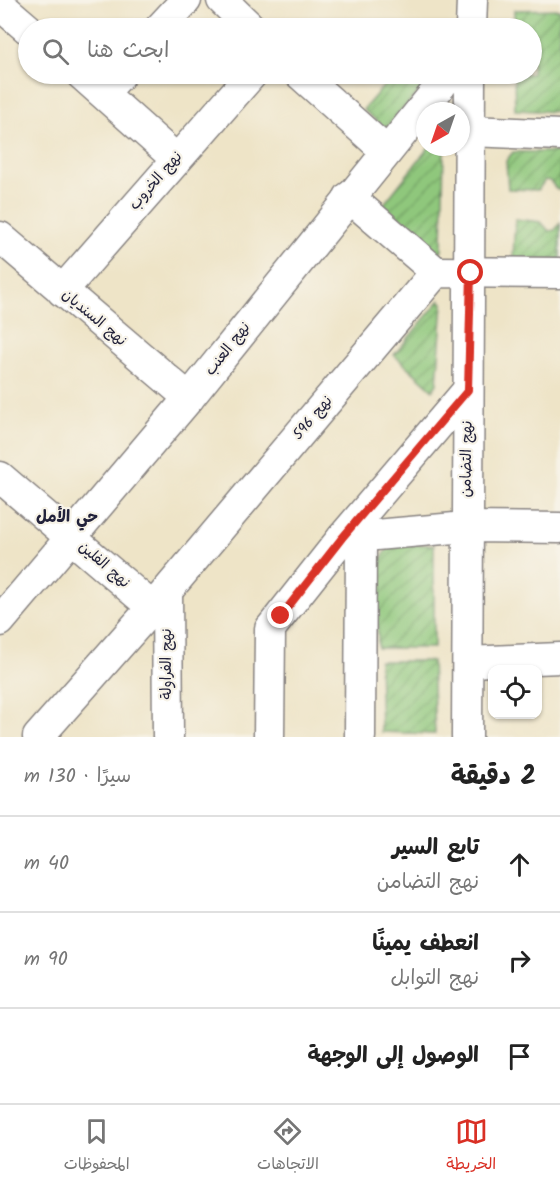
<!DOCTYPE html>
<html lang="ar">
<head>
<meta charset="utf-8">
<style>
  :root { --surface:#fff; --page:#f2f2f2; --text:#222; --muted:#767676; --line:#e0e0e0; --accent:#d93025 }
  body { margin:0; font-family:Kalam,"Playpen Sans Arabic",sans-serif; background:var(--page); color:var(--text); direction:rtl }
  .controls { position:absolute; right:18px; bottom:18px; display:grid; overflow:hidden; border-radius:12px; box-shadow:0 2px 4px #0004 }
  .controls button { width:54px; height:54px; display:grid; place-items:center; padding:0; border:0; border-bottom:2px solid var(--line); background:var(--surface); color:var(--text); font:30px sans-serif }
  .compass { position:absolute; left:416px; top:102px; width:54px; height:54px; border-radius:50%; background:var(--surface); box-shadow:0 2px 4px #0004; rotate:220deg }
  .stop { position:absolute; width:18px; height:18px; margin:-14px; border:4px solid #d93025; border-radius:50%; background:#fff }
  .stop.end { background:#d93025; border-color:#fff; box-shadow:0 2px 6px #0008 }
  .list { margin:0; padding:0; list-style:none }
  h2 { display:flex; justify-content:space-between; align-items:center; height:78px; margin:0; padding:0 24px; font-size:26px }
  h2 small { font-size:20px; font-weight:400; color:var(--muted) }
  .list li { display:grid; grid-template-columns:39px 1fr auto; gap:18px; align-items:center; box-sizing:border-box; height:96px; padding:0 24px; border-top:2px solid var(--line) }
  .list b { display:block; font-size:22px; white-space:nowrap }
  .list p { margin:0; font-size:20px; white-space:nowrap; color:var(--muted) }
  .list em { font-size:20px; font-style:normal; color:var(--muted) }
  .icon { flex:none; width:33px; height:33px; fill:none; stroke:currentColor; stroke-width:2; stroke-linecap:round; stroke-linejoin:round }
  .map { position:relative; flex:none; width:560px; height:737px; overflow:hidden; direction:ltr }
  .search { position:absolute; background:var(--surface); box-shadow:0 2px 4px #0004; left:18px; right:18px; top:18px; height:66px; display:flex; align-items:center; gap:15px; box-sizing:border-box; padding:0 21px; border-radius:33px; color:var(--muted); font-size:22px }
  .sheet { height:366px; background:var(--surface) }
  nav { display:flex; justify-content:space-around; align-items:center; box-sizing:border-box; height:84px; border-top:2px solid var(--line); background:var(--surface); font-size:16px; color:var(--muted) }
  nav a { display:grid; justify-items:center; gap:3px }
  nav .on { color:var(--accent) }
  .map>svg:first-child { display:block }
  .garden { fill:url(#garden-furrows); stroke:#58745b; stroke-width:1.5 }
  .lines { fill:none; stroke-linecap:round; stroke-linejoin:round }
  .minor-casing { stroke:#888381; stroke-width:33 }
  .minor { stroke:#fff; stroke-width:30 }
  .route { stroke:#d93025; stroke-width:8 }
  .labels { text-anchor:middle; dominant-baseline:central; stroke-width:4.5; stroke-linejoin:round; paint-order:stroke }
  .street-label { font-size:15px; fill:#22223b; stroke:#f7f3e8 }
  .neighbourhood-label { font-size:16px; font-weight:bold; fill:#22223b; stroke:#f7f3e8 }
</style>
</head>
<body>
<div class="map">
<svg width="560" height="737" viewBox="0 0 560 737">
  <defs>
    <pattern id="garden-furrows" width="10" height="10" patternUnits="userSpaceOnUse" patternTransform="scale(1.5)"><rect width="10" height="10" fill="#8fc77b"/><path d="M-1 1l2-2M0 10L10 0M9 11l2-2" fill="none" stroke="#74a166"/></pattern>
  </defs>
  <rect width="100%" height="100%" fill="#f7f3e8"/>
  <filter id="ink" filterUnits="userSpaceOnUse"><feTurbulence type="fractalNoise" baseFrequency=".0167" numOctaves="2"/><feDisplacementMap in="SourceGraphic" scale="12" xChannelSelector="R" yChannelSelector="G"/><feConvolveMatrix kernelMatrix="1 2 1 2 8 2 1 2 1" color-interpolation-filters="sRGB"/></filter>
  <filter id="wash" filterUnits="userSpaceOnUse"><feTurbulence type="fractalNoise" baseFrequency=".008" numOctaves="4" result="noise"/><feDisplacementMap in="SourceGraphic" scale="24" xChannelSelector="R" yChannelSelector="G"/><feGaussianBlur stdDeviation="1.35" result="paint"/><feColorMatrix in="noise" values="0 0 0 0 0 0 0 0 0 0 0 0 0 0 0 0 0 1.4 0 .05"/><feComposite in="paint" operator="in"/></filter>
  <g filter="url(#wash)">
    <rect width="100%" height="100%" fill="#eee4c7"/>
    <g class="garden">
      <polygon points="560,9 560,112 515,110 514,74 532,74 532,28 514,28 514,10"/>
      <polygon points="394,74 435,74 387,129 363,110"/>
      <polygon points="429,147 444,147 442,249 438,256 380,209"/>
      <polygon points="513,152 560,152 560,190 557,190 550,181 545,180 538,190 508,189 506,161"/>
      <polygon points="515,219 541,222 549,231 555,230 560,223 560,260 513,259"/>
      <polygon points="440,300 443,303 437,384 433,390 394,355"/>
      <polygon points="396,544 434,545 434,648 378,648 376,566 387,550"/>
      <polygon points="379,661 432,661 435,734 381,732"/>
    </g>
  </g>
  <g filter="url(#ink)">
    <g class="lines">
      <g class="minor-casing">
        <g id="minor">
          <polyline points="222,0 251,28"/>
          <polyline points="0,5 28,29"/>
          <polyline points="160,28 186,0"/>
          <polyline points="471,28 472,0"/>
          <polyline points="81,74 175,158"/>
          <polyline points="300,74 386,151"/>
          <polyline points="103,93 121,74"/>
          <polyline points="470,131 560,135"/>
          <polyline points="349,197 436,272"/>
          <polyline points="0,237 189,398"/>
          <polyline points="62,291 252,74"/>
          <polyline points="0,477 152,607"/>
          <polyline points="342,538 466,527 560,528"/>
          <polyline points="167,591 168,737"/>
          <polyline points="0,621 189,398 450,74"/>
          <polyline points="468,662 560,658"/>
          <polyline points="38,737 167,591 436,272 560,273"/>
          <polyline points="269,737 270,629 342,538 468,390"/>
          <polyline points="360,737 361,536"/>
          <polyline points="467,737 470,74"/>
        </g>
      </g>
      <use href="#minor" class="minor"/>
    </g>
  </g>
  <g class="lines" filter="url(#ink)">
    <polyline class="route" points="281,616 342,538 468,390 471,273"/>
  </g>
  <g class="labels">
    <g class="street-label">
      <text transform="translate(156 181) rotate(-49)">نهج الخروب</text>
      <text transform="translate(94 318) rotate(40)">نهج السنديان</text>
      <text transform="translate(228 349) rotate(-52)">نهج العنب</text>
      <text transform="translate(313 418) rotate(-50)">نهج 596</text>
      <text transform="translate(467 459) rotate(-89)">نهج التضامن</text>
      <text transform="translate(104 565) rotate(41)">نهج الفلين</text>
      <text transform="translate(167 664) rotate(-90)">نهج الفراولة</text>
    </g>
    <g class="neighbourhood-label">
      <text x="67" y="517">حي الأمل</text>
    </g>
  </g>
</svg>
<div class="controls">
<button><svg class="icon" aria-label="locate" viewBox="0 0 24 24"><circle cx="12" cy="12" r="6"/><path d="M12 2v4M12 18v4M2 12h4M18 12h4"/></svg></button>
</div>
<svg class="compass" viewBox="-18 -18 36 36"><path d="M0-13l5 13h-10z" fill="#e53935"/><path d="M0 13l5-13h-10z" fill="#767676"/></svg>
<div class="stop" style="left:471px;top:273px"></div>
<div class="stop end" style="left:281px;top:616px"></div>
<div class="search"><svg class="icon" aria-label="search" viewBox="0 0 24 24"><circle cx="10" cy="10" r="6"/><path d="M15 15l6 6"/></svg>ابحث هنا</div>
</div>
<section class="sheet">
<h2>2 دقيقة<small>سيرًا · 130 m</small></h2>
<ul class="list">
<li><svg class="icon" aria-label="ahead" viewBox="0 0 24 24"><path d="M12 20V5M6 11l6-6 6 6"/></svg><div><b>تابع السير</b><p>نهج التضامن</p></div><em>40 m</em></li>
<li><svg class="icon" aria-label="right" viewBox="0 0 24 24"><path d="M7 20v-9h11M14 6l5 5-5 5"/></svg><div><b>انعطف يمينًا</b><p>نهج التوابل</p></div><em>90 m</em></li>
<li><svg class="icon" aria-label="arrive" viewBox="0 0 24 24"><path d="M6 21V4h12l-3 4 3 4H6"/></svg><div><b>الوصول إلى الوجهة</b></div></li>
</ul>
</section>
<nav>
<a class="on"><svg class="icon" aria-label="map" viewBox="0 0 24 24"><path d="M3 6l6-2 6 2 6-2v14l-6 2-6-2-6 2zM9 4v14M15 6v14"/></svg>الخريطة</a>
<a><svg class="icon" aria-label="directions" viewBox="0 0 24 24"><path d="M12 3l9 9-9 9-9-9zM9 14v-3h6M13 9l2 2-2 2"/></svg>الاتجاهات</a>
<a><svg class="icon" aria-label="saved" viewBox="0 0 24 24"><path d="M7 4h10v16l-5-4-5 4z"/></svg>المحفوظات</a>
</nav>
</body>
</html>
